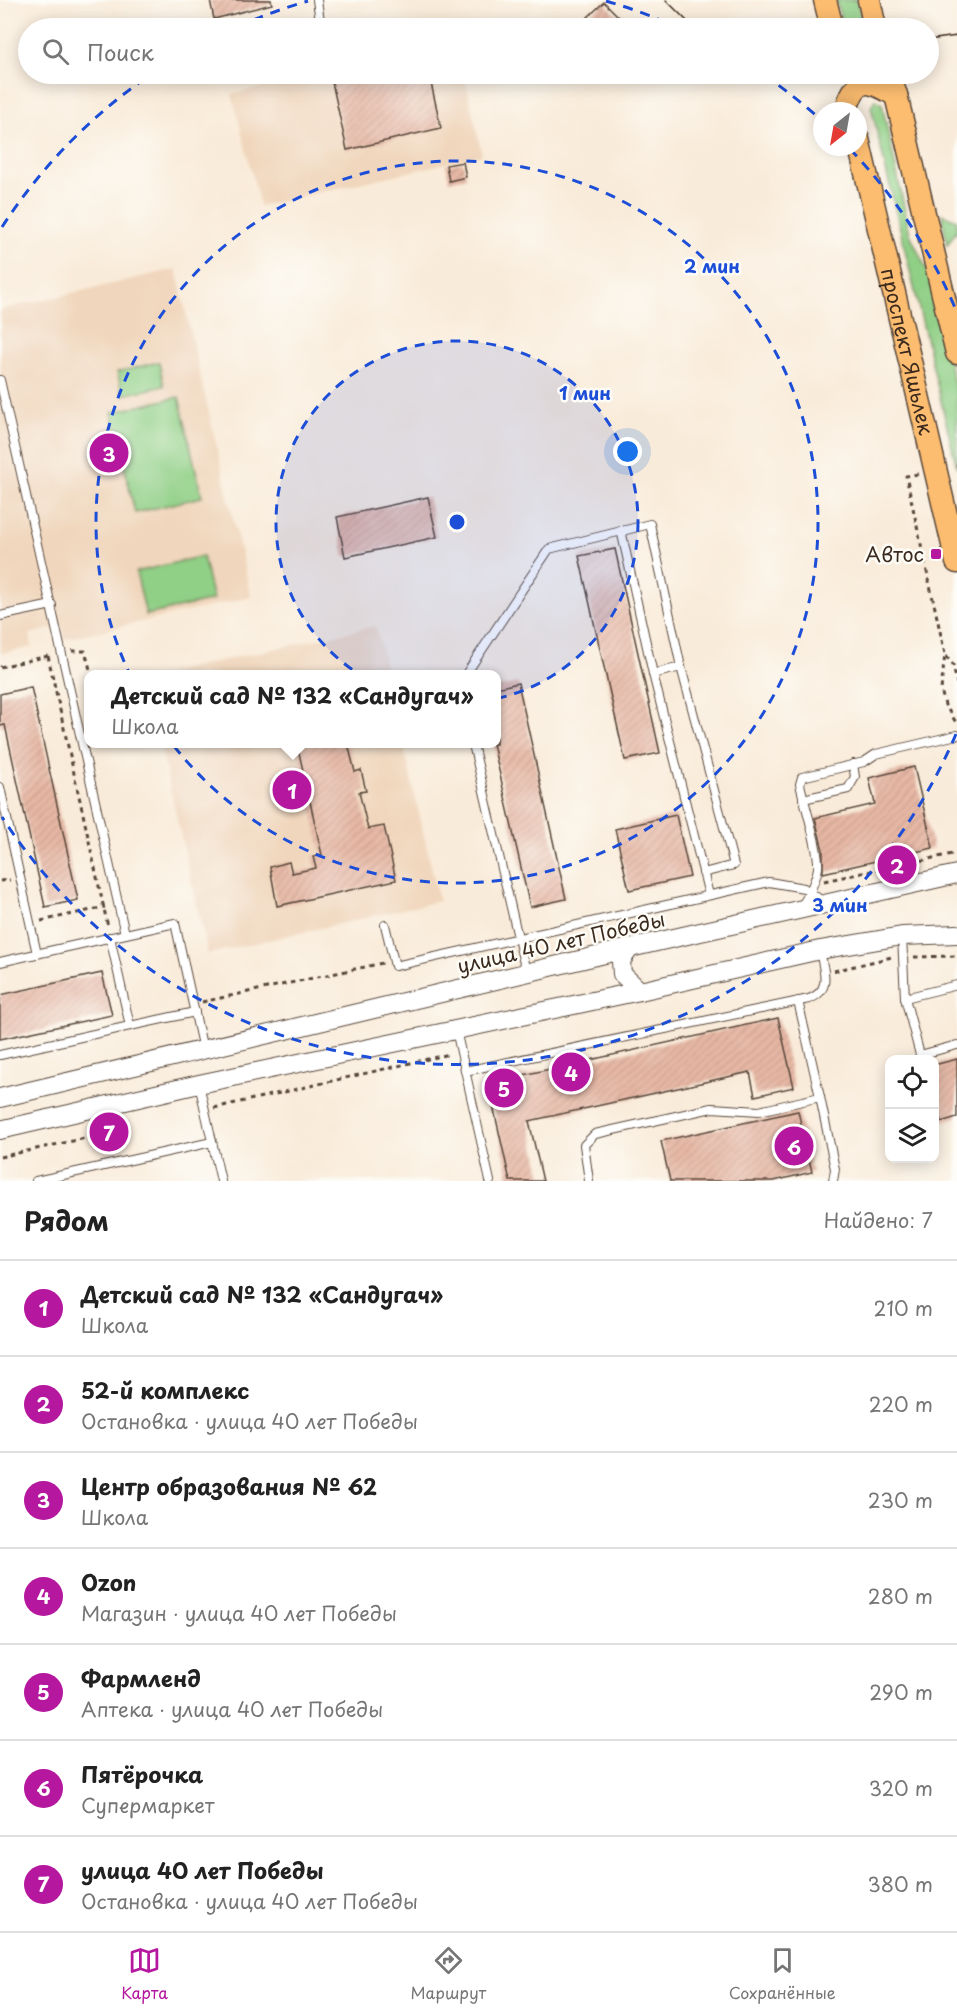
<!DOCTYPE html>
<html lang="ru">
<head>
<meta charset="utf-8">
<style>
  :root { --surface:#fff; --page:#f2f2f2; --text:#222; --muted:#767676; --line:#e0e0e0; --accent:#b5179e }
  body { margin:0; font-family:"Playpen Sans",sans-serif; background:var(--page); color:var(--text) }
  .controls { position:absolute; right:18px; bottom:18px; display:grid; overflow:hidden; border-radius:12px; box-shadow:0 3px 15px #0003 }
  .controls button { width:54px; height:54px; display:grid; place-items:center; padding:0; border:0; border-bottom:2px solid var(--line); background:var(--surface); color:var(--text); font:30px sans-serif }
  .compass { position:absolute; left:813px; top:102px; width:54px; height:54px; border-radius:50%; background:var(--surface); box-shadow:0 3px 15px #0003; rotate:211deg }
  .you { position:absolute; left:628px; top:452px; width:21px; height:21px; margin:-15px; border:4px solid #fff; border-radius:50%; background:#1a73e8; box-shadow:0 0 0 9px #1a73e833 }
  .badge { display:grid; place-items:center; width:39px; height:39px; border-radius:50%; background:var(--accent); color:#fff; font-size:20px; font-weight:700 }
  .pin { position:absolute; translate:-50% -50%; border:3px solid #fff; box-shadow:0 2px 6px #0006 }
  .popup { position:absolute; left:84px; top:670px; width:417px; height:78px; box-sizing:border-box; display:grid; place-content:center; border-radius:12px; background:var(--surface); filter:drop-shadow(0 2px 4px #0005); font-size:20px; white-space:nowrap; color:var(--muted) }
  .popup b { font-size:22px; color:var(--text) }
  .popup::after { content:''; position:absolute; left:50%; top:100%; margin-left:-12px; border:12px solid transparent; border-top-color:var(--surface) }
  .list { margin:0; padding:0; list-style:none }
  h2 { display:flex; justify-content:space-between; align-items:center; height:78px; margin:0; padding:0 24px; font-size:26px }
  h2 small { font-size:20px; font-weight:400; color:var(--muted) }
  .list li { display:grid; grid-template-columns:39px 1fr auto; gap:18px; align-items:center; box-sizing:border-box; height:96px; padding:0 24px; border-top:2px solid var(--line) }
  .list b { display:block; font-size:22px; white-space:nowrap }
  .list p { margin:0; font-size:20px; white-space:nowrap; color:var(--muted) }
  .list em { font-size:20px; font-style:normal; color:var(--muted) }
  .icon { flex:none; width:33px; height:33px; fill:none; stroke:currentColor; stroke-width:2; stroke-linecap:round; stroke-linejoin:round }
  .map { position:relative; flex:none; width:957px; height:1181px; overflow:hidden }
  .search { position:absolute; background:var(--surface); box-shadow:0 3px 15px #0003; left:18px; right:18px; top:18px; height:66px; display:flex; align-items:center; gap:15px; box-sizing:border-box; padding:0 21px; border-radius:33px; color:var(--muted); font-size:22px }
  .sheet { height:750px; background:var(--surface) }
  nav { display:flex; justify-content:space-around; align-items:center; box-sizing:border-box; height:84px; border-top:2px solid var(--line); background:var(--surface); font-size:16px; color:var(--muted) }
  nav a { display:grid; justify-items:center; gap:3px }
  nav .on { color:var(--accent) }
  .map>svg:first-child { display:block }
  .built { fill:#f0d6bc }
  .green { fill:#90cf86; stroke:#667c52; stroke-width:1.5 }
  .building { fill:url(#building-hatch) }
  .lines { fill:none; stroke-linecap:round; stroke-linejoin:round }
  .service-casing { stroke:#58473a; stroke-width:10 }
  .tertiary-casing { stroke:#58473a; stroke-width:20 }
  .primary-casing { stroke:#58473a; stroke-width:25 }
  .path { stroke:#58473a; stroke-width:3; stroke-dasharray:4.5 4.5; stroke-linecap:butt }
  .service { stroke:#fff; stroke-width:8 }
  .tertiary { stroke:#fff; stroke-width:18 }
  .primary { stroke:#fcbd6f; stroke-width:22 }
  .tram { stroke:#3b2a1e; stroke-width:1.5 }
  .ring { fill:none; stroke:#1d4ed8; stroke-width:3; stroke-dasharray:10 8 }
  .poi-dot { fill:#b5179e; stroke:#fdfcf7; stroke-width:2 }
  .labels { text-anchor:middle; dominant-baseline:central; stroke-width:5; stroke-linejoin:round; paint-order:stroke }
  .street-label { font-size:20px; fill:#3b2a1e; stroke:#fdfcf7 }
  .poi-label { font-size:20px; fill:#3b2a1e; stroke:#fdfcf7; text-anchor:end }
  .centre { fill:#1d4ed8; stroke:#fdfcf7; stroke-width:3 }
  .ring-label { font-size:18px; text-anchor:middle; font-weight:bold; fill:#1d4ed8; stroke:#fdfcf7; stroke-width:5; stroke-linejoin:round; paint-order:stroke }
</style>
</head>
<body>
<div class="map">
<svg width="957" height="1181" viewBox="0 0 957 1181">
  <defs>
    <pattern id="building-hatch" width="6" height="6" patternUnits="userSpaceOnUse" patternTransform="scale(1.5)"><rect width="6" height="6" fill="#e7b8a5"/><path d="M-1 1l2-2M0 6l6-6M5 7l2-2" fill="none" stroke="#c79e8e"/></pattern>
  </defs>
  <rect width="100%" height="100%" fill="#fdfcf7"/>
  <filter id="ink" filterUnits="userSpaceOnUse"><feTurbulence type="fractalNoise" baseFrequency=".0167" numOctaves="2"/><feDisplacementMap in="SourceGraphic" scale="12" xChannelSelector="R" yChannelSelector="G"/><feConvolveMatrix kernelMatrix="1 2 1 2 8 2 1 2 1" color-interpolation-filters="sRGB"/></filter>
  <filter id="wash" filterUnits="userSpaceOnUse"><feTurbulence type="fractalNoise" baseFrequency=".008" numOctaves="4" result="noise"/><feDisplacementMap in="SourceGraphic" scale="24" xChannelSelector="R" yChannelSelector="G"/><feGaussianBlur stdDeviation="1.35" result="paint"/><feColorMatrix in="noise" values="0 0 0 0 0 0 0 0 0 0 0 0 0 0 0 0 0 1.4 0 .05"/><feComposite in="paint" operator="in"/></filter>
  <g filter="url(#wash)">
    <rect width="100%" height="100%" fill="#f9ebd9"/>
    <g class="built">
      <polygon points="324,74 464,74 482,155 260,206 232,94"/>
      <polygon points="176,269 251,597 65,639 62,626 57,627 30,634 32,647 0,654 0,310"/>
      <polygon points="376,626 387,674 162,674"/>
      <polygon points="160,744 403,744 439,901 208,954"/>
    </g>
    <g class="green">
      <polygon points="836,0 857,0 864,28 843,28"/>
      <polygon points="875,99 882,104 910,234 929,275 957,395 957,468 871,107"/>
      <polygon points="942,214 957,220 957,230 947,245"/>
      <polygon points="159,362 164,386 123,395 117,372"/>
      <polygon points="179,397 202,497 135,513 112,412"/>
      <polygon points="203,556 213,600 146,615 136,572"/>
    </g>
    <g id="blocks">
      <g class="building">
        <polygon points="210,0 271,0 272,4 214,19"/>
        <polygon points="604,2 630,28 600,28 588,17"/>
        <polygon points="371,74 429,74 441,128 347,150 332,82"/>
        <polygon points="463,162 466,177 449,181 446,165"/>
        <polygon points="428,497 437,537 345,557 337,517"/>
        <polygon points="615,549 660,753 625,760 579,556"/>
        <polygon points="518,683 566,899 530,907 493,744 496,744 496,688"/>
        <polygon points="31,687 78,900 45,907 5,725 0,726 0,694"/>
        <polygon points="297,744 348,744 355,772 361,770 366,791 359,792 368,829 384,826 396,880 277,906 270,867 289,862 292,873 316,868 313,857 322,855"/>
        <polygon points="914,767 933,848 823,873 823,850 815,818 875,804 869,778"/>
        <polygon points="676,815 690,877 629,890 615,829"/>
        <polygon points="102,973 112,1015 0,1039 0,995"/>
        <polygon points="778,1018 794,1087 755,1096 750,1072 529,1121 543,1181 510,1181 488,1083"/>
        <polygon points="957,1059 957,1117 941,1122 934,1094 934,1065"/>
        <polygon points="798,1111 812,1172 774,1181 670,1181 661,1141"/>
      </g>
    </g>
  </g>
  <g filter="url(#ink)">
    <use href="#blocks" fill-opacity="0" stroke="#58473a" stroke-width="1.5"/>
    <g class="lines">
      <g class="service-casing">
        <g id="service">
          <polyline points="317,0 321,28"/>
          <polyline points="0,380 125,934"/>
          <polyline points="0,616 52,605"/>
          <polyline points="681,667 734,865 703,873"/>
          <polyline points="466,674 549,549 650,524 681,667 653,674 621,530"/>
          <polyline points="653,674 709,895"/>
          <polyline points="473,744 526,972"/>
          <polyline points="0,787 37,954"/>
          <polyline points="803,799 848,789 855,777 853,764"/>
          <path d="M801,907C808,897 816,880 818,868C820,851 804,803 800,784L802,777L864,762L876,754L957,735"/>
          <polyline points="385,925 395,966 769,882 804,888 825,903"/>
          <polyline points="902,936 905,998 920,1055 957,1045"/>
          <polyline points="0,962 175,923 203,1050"/>
          <polyline points="905,998 957,985"/>
          <polyline points="130,1026 195,1012"/>
          <polyline points="456,1030 490,1181"/>
          <polyline points="0,1055 130,1026 110,937"/>
          <path d="M465,1071L809,999C833,990 823,970 820,950"/>
          <polyline points="199,1084 221,1181"/>
          <polyline points="820,1097 835,1169 833,1181"/>
          <polyline points="36,1181 212,1142"/>
          <polyline points="589,1181 584,1145 595,1134 712,1108 759,1111 820,1097 798,1001"/>
        </g>
      </g>
      <g class="tertiary-casing">
        <g id="tertiary">
          <polyline points="630,948 621,961 622,974 640,991"/>
          <polyline points="0,1098 630,948 957,874"/>
          <polyline points="0,1130 199,1084 640,991 820,950 902,936 957,934"/>
        </g>
      </g>
      <g class="primary-casing">
        <g id="primary">
          <polyline points="825,0 832,28"/>
          <polyline points="869,0 875,28"/>
          <polyline points="888,74 896,95 957,353"/>
          <path d="M849,101C860,72 875,84 896,95"/>
          <path id="s1" d="M858,139L957,562"/>
        </g>
      </g>
      <g class="path">
        <polyline points="956,465 957,465"/>
        <polyline points="918,474 906,476 945,654 941,690 945,705 957,724"/>
        <polyline points="72,651 85,651 91,673"/>
        <polyline points="48,656 108,927"/>
        <polyline points="946,656 953,665 957,684"/>
        <polyline points="0,667 48,656"/>
        <polyline points="0,881 10,880"/>
        <polyline points="824,881 957,853"/>
        <polyline points="41,921 105,907"/>
        <polyline points="914,957 957,956"/>
        <polyline points="834,971 892,957"/>
        <polyline points="202,1002 383,963"/>
        <polyline points="214,1108 450,1054"/>
        <polyline points="0,1157 131,1128"/>
      </g>
      <use href="#service" class="service"/>
      <use href="#tertiary" class="tertiary"/>
      <use href="#primary" class="primary"/>
      <g class="tram">
        <polyline points="666,0 694,28"/>
        <polyline points="928,40 957,36"/>
      </g>
    </g>
  </g>
  <circle cx="457" cy="522" r="181" fill="#1d4ed8" fill-opacity=".12"/>
  <g class="ring">
    <circle cx="457" cy="522" r="181"/>
    <circle cx="457" cy="522" r="361"/>
    <path d="M956 734A542 542 0 0 1 2 817M2 227A542 542 0 0 1 150 75M237 27A542 542 0 0 1 308 1M606 1A542 542 0 0 1 677 27M764 75A542 542 0 0 1 820 119M850 149A542 542 0 0 1 956 310"/>
  </g>
  <rect class="poi-dot" x="930" y="548" width="12" height="12" rx="3"/>
  <g class="labels">
    <g class="street-label">
      <text stroke="none"><textPath href="#s1" startOffset="218">проспект Яшьлек</textPath></text>
      <text transform="translate(561 942) rotate(-13)">улица 40 лет Победы</text>
    </g>
    <g class="poi-label">
      <text x="924" y="554">Автос</text>
    </g>
  </g>
  <circle cx="457" cy="522" r="9" class="centre"/>
  <g class="ring-label">
    <text x="712" y="273">2 мин</text>
    <text x="585" y="400">1 мин</text>
    <text x="840" y="912">3 мин</text>
  </g>
</svg>
<div class="controls">
<button><svg class="icon" aria-label="locate" viewBox="0 0 24 24"><circle cx="12" cy="12" r="6"/><path d="M12 2v4M12 18v4M2 12h4M18 12h4"/></svg></button>
<button><svg class="icon" aria-label="layers" viewBox="0 0 24 24"><path d="M12 4l9 5-9 5-9-5zM3 14l9 5 9-5"/></svg></button>
</div>
<svg class="compass" viewBox="-18 -18 36 36"><path d="M0-13l5 13h-10z" fill="#e53935"/><path d="M0 13l5-13h-10z" fill="#767676"/></svg>
<div class="you"></div>
<div class="pin badge" style="left:292px;top:790px">1</div>
<div class="popup"><b>Детский сад № 132 «Сандугач»</b>Школа</div>
<div class="pin badge" style="left:897px;top:865px">2</div>
<div class="pin badge" style="left:109px;top:453px">3</div>
<div class="pin badge" style="left:571px;top:1072px">4</div>
<div class="pin badge" style="left:504px;top:1088px">5</div>
<div class="pin badge" style="left:794px;top:1146px">6</div>
<div class="pin badge" style="left:109px;top:1132px">7</div>
<div class="search"><svg class="icon" aria-label="search" viewBox="0 0 24 24"><circle cx="10" cy="10" r="6"/><path d="M15 15l6 6"/></svg>Поиск</div>
</div>
<section class="sheet">
<h2>Рядом<small>Найдено: 7</small></h2>
<ul class="list">
<li><span class="badge">1</span><div><b>Детский сад № 132 «Сандугач»</b><p>Школа</p></div><em>210 m</em></li>
<li><span class="badge">2</span><div><b>52-й комплекс</b><p>Остановка · улица 40 лет Победы</p></div><em>220 m</em></li>
<li><span class="badge">3</span><div><b>Центр образования № 62</b><p>Школа</p></div><em>230 m</em></li>
<li><span class="badge">4</span><div><b>Ozon</b><p>Магазин · улица 40 лет Победы</p></div><em>280 m</em></li>
<li><span class="badge">5</span><div><b>Фармленд</b><p>Аптека · улица 40 лет Победы</p></div><em>290 m</em></li>
<li><span class="badge">6</span><div><b>Пятёрочка</b><p>Супермаркет</p></div><em>320 m</em></li>
<li><span class="badge">7</span><div><b>улица 40 лет Победы</b><p>Остановка · улица 40 лет Победы</p></div><em>380 m</em></li>
</ul>
</section>
<nav>
<a class="on"><svg class="icon" aria-label="map" viewBox="0 0 24 24"><path d="M3 6l6-2 6 2 6-2v14l-6 2-6-2-6 2zM9 4v14M15 6v14"/></svg>Карта</a>
<a><svg class="icon" aria-label="directions" viewBox="0 0 24 24"><path d="M12 3l9 9-9 9-9-9zM9 14v-3h6M13 9l2 2-2 2"/></svg>Маршрут</a>
<a><svg class="icon" aria-label="saved" viewBox="0 0 24 24"><path d="M7 4h10v16l-5-4-5 4z"/></svg>Сохранённые</a>
</nav>
</body>
</html>
